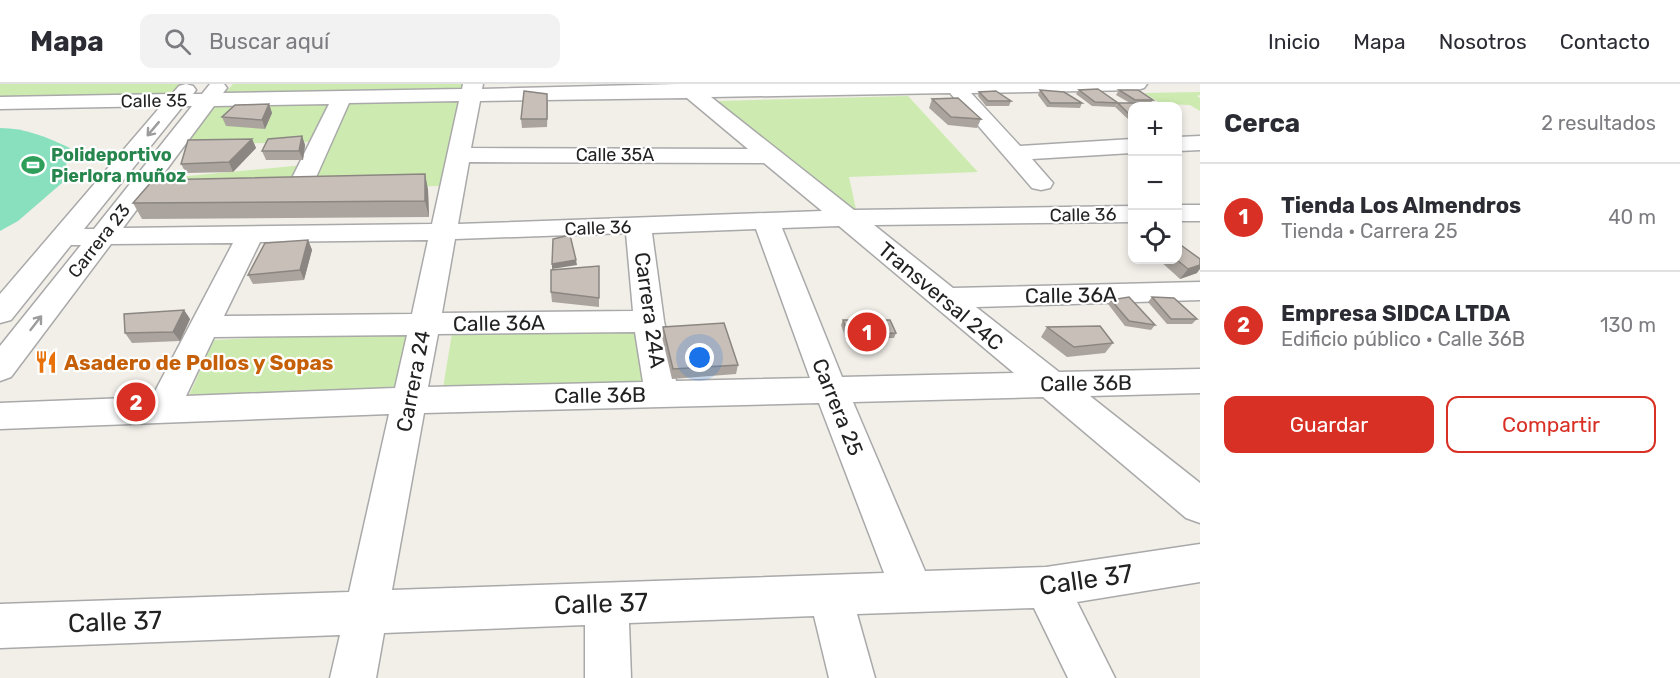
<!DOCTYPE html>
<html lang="es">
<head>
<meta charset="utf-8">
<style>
  :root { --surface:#fff; --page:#f2f2f3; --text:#2b2b33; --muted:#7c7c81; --line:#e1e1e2; --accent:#d93025 }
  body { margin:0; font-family:Rubik,sans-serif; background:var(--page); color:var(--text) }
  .controls { position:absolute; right:18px; top:18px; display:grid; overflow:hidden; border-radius:12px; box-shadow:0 3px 9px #0003 }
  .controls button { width:54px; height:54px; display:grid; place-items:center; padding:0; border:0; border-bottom:2px solid var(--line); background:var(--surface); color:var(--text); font:30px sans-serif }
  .you { position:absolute; left:700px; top:274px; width:21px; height:21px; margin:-15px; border:4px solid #fff; border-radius:50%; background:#1a73e8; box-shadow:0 0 0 9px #1a73e833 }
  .badge { display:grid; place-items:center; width:39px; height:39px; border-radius:50%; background:var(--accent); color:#fff; font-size:20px; font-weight:700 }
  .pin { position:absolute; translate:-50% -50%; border:3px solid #fff; box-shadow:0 2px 6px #0006 }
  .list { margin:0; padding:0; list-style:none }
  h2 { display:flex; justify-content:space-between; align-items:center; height:78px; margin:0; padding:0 24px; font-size:26px }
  h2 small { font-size:20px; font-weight:400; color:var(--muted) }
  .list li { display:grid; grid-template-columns:39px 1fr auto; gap:18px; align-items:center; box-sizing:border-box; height:108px; padding:0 24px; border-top:2px solid var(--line) }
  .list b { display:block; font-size:22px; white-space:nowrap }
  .list p { margin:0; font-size:20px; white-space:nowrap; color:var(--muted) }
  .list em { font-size:20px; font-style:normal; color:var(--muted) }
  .actions { display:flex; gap:12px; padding:18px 24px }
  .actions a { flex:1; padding:14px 0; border:2px solid var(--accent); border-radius:12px; text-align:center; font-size:21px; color:var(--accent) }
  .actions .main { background:var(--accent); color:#fff }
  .icon { flex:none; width:33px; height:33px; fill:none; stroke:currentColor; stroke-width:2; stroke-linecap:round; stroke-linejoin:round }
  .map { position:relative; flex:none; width:1200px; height:594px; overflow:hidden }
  header { display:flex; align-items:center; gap:36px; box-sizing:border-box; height:84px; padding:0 30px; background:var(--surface); border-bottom:2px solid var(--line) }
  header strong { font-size:28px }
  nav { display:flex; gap:33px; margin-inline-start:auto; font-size:21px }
  .search { width:420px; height:54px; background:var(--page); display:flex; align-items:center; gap:15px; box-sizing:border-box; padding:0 21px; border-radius:12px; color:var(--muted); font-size:22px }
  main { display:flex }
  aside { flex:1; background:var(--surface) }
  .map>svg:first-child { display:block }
  .grass { fill:#cdebb0 }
  .pitch { fill:#88e0be }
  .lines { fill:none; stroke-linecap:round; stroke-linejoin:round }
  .minor-casing { stroke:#a9a9a9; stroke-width:3 }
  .minor { fill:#fff; fill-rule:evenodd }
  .wall { fill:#aba49e }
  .shaded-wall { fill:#8b8681 }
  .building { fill:#c7bfb8; stroke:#8b8681; stroke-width:1.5 }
  .oneway { stroke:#9c9c9c }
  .labels { text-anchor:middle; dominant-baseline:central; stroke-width:4.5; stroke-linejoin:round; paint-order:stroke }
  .far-street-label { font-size:18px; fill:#222; stroke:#fff }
  .far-leisure-label { font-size:18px; font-weight:bold; fill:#27864d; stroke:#fff; text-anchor:start }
  .street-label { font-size:21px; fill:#222; stroke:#fff }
  .food-label { font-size:21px; font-weight:bold; fill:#c56008; stroke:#fff; text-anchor:start }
  .near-street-label { font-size:26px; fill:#222; stroke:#fff }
</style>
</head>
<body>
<header>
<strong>Mapa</strong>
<div class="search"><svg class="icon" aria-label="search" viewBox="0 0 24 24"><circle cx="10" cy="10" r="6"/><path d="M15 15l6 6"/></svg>Buscar aquí</div>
<nav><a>Inicio</a><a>Mapa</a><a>Nosotros</a><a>Contacto</a></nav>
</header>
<main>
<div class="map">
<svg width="1200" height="594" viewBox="0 0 1200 594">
  <rect width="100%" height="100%" fill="#f2efe9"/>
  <g class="grass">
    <polygon points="0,0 180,0 169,13 0,15"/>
    <polygon points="233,0 462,0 462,4 226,8"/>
    <polygon points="1200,8 1200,11 1197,12 1200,14 1200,27 1190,21 1162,20 1144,9"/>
    <polygon points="908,12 978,88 849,93 857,130 718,17"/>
    <polygon points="463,16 445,102 159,106 167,94 304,81 309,58 186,61 216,20"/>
    <polygon points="649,245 656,304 442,310 452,249"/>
    <polygon points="411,247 400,310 185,320 214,256"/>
  </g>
  <path class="pitch" d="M0,44C26,44 46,53 70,64L62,99L18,137L0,147Z"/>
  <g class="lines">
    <g class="minor-casing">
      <g id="minor">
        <path d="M186,0L193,2L196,6L193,10H202L210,0H224L227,4L223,9L462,5L463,0H483L482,5L677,0H1147L1144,4L1137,6L971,9L1020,62L1132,55V69L1032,75L1053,99L1050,104L1041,106L1032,104L950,9L711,13L854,126L1132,122V138L874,141L953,204L1200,198V216L976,223L1059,288L1200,285V309L1090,312L1200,399V439L1186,434L1043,313L853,318L925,487L1046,483L1200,460V498L1077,518L1115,594H1068L1034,524L857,530L875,594H829L814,532L629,539L631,594H585V541L384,549L376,594H330L340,551L0,564V520L349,508L389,330L0,345V319L152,313L233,159L111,160L11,293L0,297V262L81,161H71L11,236L0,239V210L161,22L0,25V13L172,10L179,2ZM687,14L748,65L471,64L480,17ZM459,17L432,140L123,144L214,22L329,20L289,100L292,105L301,107L310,105L313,100L349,19ZM183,22H192L94,145H84ZM469,78L764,79L822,127L458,140ZM839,142L1014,289L842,293L782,144ZM756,145L810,294L676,297L664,237L652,149ZM626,149L633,227L442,229L455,155ZM428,156L412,230L224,232L260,158ZM635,248L643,298L428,303L438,250ZM407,251L395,304L186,312L214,253ZM819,319L884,489L392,506L424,329Z"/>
        <polygon points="1200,52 1200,66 1178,67 1178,53"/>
        <rect x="1178" y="121" width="22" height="16"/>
      </g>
    </g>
    <use href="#minor" class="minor"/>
  </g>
  <g class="wall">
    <polygon points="1040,6 1082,19 1080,24 1047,23 1038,11"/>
    <polygon points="1079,6 1118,19 1115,23 1092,22 1076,10"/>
    <polygon points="1119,6 1153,16 1150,20 1140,20 1132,22 1132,35 1128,35 1115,23 1118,19 1130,19 1116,11"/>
    <polygon points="979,8 1011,17 1009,22 986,22 978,12"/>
    <polygon points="932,15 981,35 977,44 948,41 929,24"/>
    <polygon points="548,18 547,43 522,44 521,35"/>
    <polygon points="269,20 272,29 265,45 226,42 222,33"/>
    <polygon points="302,52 305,61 303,76 266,76 262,67"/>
    <polygon points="252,55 256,64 233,88 186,89 181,80"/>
    <polygon points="425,90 428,106 429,133 142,135 133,119"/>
    <polygon points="308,156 312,166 304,196 253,200 248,191"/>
    <polygon points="1159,176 1178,176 1197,189 1180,195"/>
    <polygon points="599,182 599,223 552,218 551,208"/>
    <polygon points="1152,213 1197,235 1192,240 1167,240 1148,218"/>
    <polygon points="1111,216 1155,241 1151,246 1125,242 1108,220"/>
    <polygon points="184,226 190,235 180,257 132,259 125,249"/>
    <polygon points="843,236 896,249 894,254 846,255 841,241"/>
    <polygon points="663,243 738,281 736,290 672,295 662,253"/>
    <polygon points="1047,243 1113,259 1105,269 1067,273 1041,253"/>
  </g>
  <g class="shaded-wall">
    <polygon points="269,20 272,29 265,45 262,36"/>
    <polygon points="302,52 305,61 303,76 299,67"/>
    <polygon points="252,55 256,64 233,88 229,78"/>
    <polygon points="425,90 428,106 429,133 425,117"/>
    <polygon points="308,156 312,166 304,196 300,186"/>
    <polygon points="576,176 577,181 552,185 552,180"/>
    <polygon points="1200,181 1200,185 1197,189 1180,195 1188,185"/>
    <polygon points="184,226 190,235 180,257 173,248"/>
  </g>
  <g class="building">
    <polygon points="1098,5 1118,19 1095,18 1079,6"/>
    <polygon points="1040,6 1064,8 1082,19 1050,19"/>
    <polygon points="1119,6 1138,6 1153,16 1135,16"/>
    <polygon points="524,7 547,10 547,35 521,35"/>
    <polygon points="996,7 1011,17 988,17 979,8"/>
    <polygon points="958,14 981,35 951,33 932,15"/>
    <polygon points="1118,19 1139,19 1142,22 1132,22 1132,31 1130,31"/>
    <polygon points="269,20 262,36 222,33 235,21"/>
    <polygon points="302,52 299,67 262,67 268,55"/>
    <polygon points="252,55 229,78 181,80 188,56"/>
    <polygon points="425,90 425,117 133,119 153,96"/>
    <polygon points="570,151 576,176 552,180 553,155"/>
    <polygon points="308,156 300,186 248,191 265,159"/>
    <polygon points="1178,159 1200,175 1200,181 1188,185 1177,176"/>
    <polygon points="599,182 599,214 551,208 551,186"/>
    <polygon points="1129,213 1155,241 1129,237 1111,216"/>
    <polygon points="1152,213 1174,214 1197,235 1171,235"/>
    <polygon points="184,226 173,248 125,249 124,230"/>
    <polygon points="843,236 890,236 896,249 848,250"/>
    <polygon points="724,239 738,281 673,285 663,243"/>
    <polygon points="1100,242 1113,259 1074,263 1047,243"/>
  </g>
  <defs><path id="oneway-shaft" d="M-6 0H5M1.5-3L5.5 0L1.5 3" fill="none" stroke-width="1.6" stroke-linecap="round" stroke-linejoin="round" transform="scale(1.5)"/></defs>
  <g class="oneway">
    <use href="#oneway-shaft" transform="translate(153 45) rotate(130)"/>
    <use href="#oneway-shaft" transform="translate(36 239) rotate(-52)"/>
  </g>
  <defs>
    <g id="stadium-bare" transform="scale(1.8)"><path d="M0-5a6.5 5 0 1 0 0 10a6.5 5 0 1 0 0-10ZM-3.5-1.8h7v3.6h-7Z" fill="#2e9e5b" stroke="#fff" stroke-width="2.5" paint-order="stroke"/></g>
    <g id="restaurant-bare" transform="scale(1.8)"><path d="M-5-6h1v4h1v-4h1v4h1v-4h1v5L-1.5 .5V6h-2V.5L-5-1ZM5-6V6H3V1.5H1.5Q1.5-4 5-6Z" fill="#e8710a" stroke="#fff" stroke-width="2.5" paint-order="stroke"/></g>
  </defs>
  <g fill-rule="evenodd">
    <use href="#stadium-bare" x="33" y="81"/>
    <use href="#restaurant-bare" x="46" y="278"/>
  </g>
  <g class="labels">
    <g class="far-street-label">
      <text transform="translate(154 17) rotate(-1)">Calle 35</text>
      <text x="615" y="71">Calle 35A</text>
      <text transform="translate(1083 131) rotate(-1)">Calle 36</text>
      <text transform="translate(598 144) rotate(-2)">Calle 36</text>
      <text transform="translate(99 157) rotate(-52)">Carrera 23</text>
    </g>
    <g class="far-leisure-label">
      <text x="51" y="71">Polideportivo<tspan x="51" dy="21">Pierlora muñoz</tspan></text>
    </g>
    <g class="street-label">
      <text transform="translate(1071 211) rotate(-1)">Calle 36A</text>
      <text transform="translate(941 212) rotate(40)">Transversal 24C</text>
      <text transform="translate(650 226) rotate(82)">Carrera 24A</text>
      <text transform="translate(499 239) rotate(-1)">Calle 36A</text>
      <text transform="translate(413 297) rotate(-79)">Carrera 24</text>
      <text transform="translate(1086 299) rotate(-1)">Calle 36B</text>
      <text transform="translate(600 311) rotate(-1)">Calle 36B</text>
      <text transform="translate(838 323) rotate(68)">Carrera 25</text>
    </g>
    <g class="food-label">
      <text x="64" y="278">Asadero de Pollos y Sopas</text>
    </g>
    <g class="near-street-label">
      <text transform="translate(1086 496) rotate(-8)">Calle 37</text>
      <text transform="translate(601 520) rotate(-2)">Calle 37</text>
      <text transform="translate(115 538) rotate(-2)">Calle 37</text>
    </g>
  </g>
</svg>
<div class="controls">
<button>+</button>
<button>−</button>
<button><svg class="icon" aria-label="locate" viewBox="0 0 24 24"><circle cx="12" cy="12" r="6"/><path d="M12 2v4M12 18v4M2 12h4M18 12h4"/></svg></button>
</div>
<div class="you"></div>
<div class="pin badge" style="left:867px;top:248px">1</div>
<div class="pin badge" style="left:136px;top:318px">2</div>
</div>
<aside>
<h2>Cerca<small>2 resultados</small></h2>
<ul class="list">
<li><span class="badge">1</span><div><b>Tienda Los Almendros</b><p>Tienda · Carrera 25</p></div><em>40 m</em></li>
<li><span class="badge">2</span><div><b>Empresa SIDCA LTDA</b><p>Edificio público · Calle 36B</p></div><em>130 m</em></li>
</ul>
<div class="actions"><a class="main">Guardar</a><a>Compartir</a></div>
</aside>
</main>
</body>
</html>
